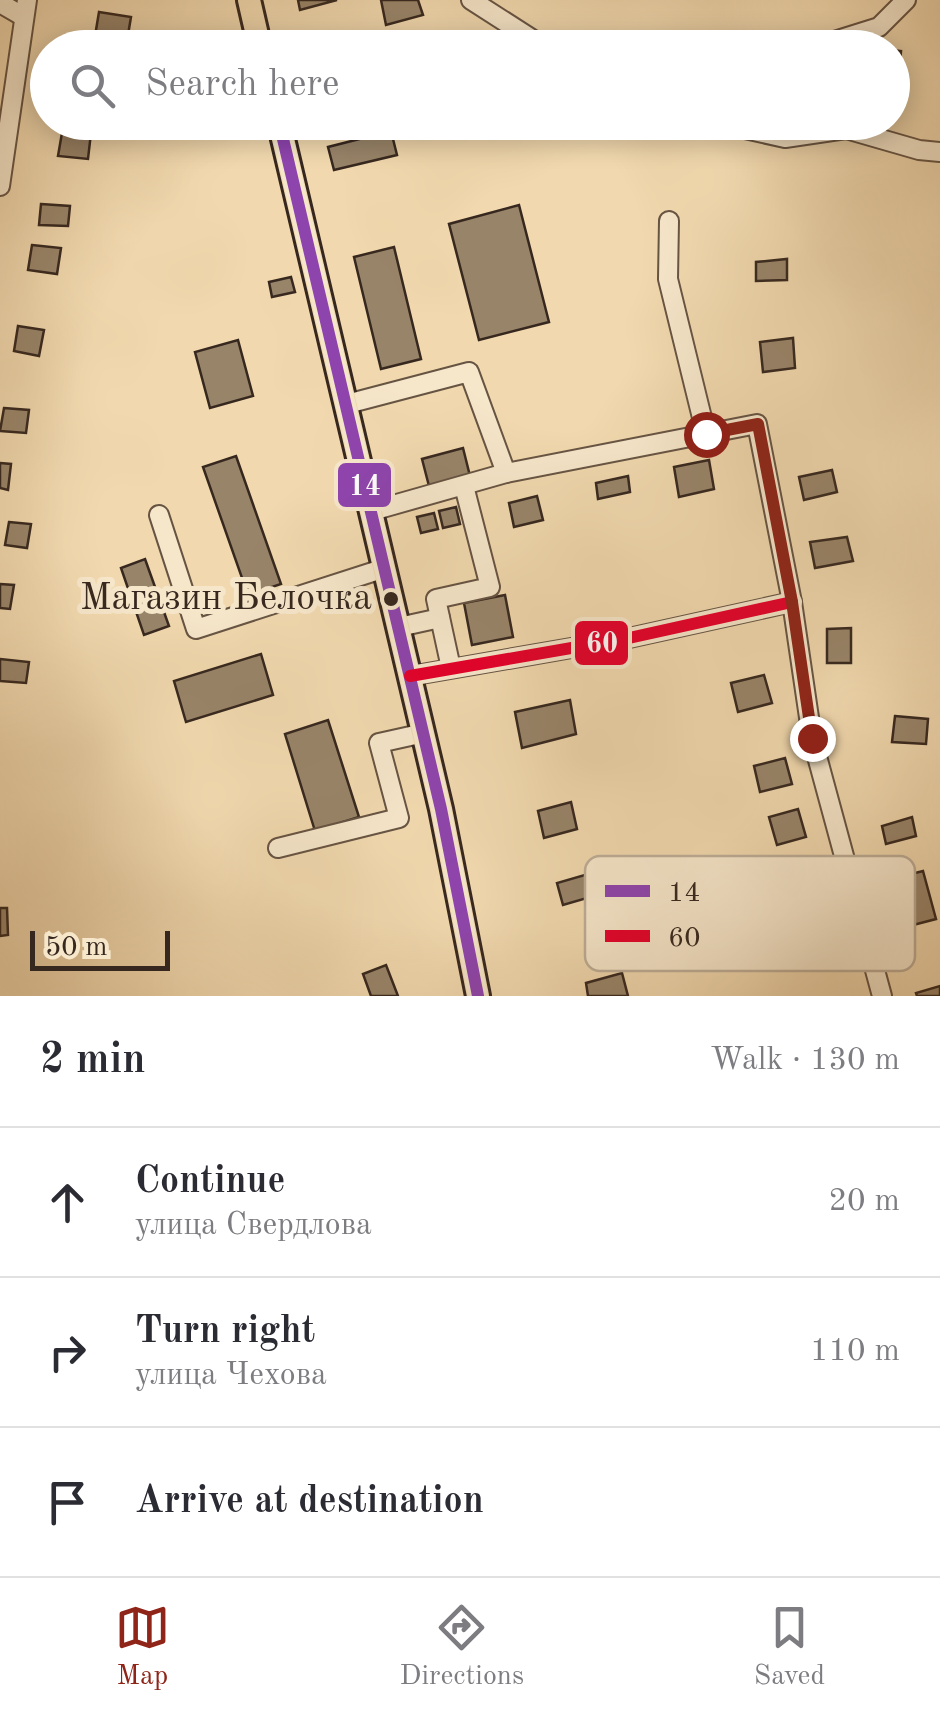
<!DOCTYPE html>
<html lang="en">
<head>
<meta charset="utf-8">
<style>
  :root { --surface:#fff; --page:#f2f2f3; --text:#2b2b33; --muted:#7c7c81; --line:#e1e1e2; --accent:#8f2418 }
  body { margin:0; font-family:"Old Standard TT",serif; background:var(--page); color:var(--text) }
  .scale { position:absolute; left:30px; bottom:25px; width:140px; box-sizing:border-box; padding-left:10px; border:5px solid #37281f; border-top:0; font-size:28px; line-height:35px; white-space:nowrap; color:#37281f; -webkit-text-stroke:8px #f6e6ca; paint-order:stroke }
  .stop { position:absolute; width:30px; height:30px; margin:-22px; border:8px solid #8f2418; border-radius:50%; background:#fff }
  .stop.end { background:#8f2418; border-color:#fff; box-shadow:0 2px 10px #0008 }
  .list { margin:0; padding:0; list-style:none }
  h2 { display:flex; justify-content:space-between; align-items:center; height:130px; margin:0; padding:0 40px; font-size:42px }
  h2 small { font-size:32px; font-weight:400; color:var(--muted) }
  .list li { display:grid; grid-template-columns:65px 1fr auto; gap:30px; align-items:center; box-sizing:border-box; height:150px; padding:0 40px; border-top:2px solid var(--line) }
  .list b { display:block; font-size:38px; white-space:nowrap }
  .list p { margin:0; font-size:32px; white-space:nowrap; color:var(--muted) }
  .list em { font-size:32px; font-style:normal; color:var(--muted) }
  .icon { flex:none; width:55px; height:55px; fill:none; stroke:currentColor; stroke-width:2; stroke-linecap:round; stroke-linejoin:round }
  .map { position:relative; flex:none; width:940px; height:996px; overflow:hidden }
  .search { position:absolute; background:var(--surface); box-shadow:0 5px 25px #0003; left:30px; right:30px; top:30px; height:110px; display:flex; align-items:center; gap:25px; box-sizing:border-box; padding:0 35px; border-radius:55px; color:var(--muted); font-size:38px }
  .sheet { height:580px; background:var(--surface) }
  nav { display:flex; justify-content:space-around; align-items:center; box-sizing:border-box; height:140px; border-top:2px solid var(--line); background:var(--surface); font-size:28px; color:var(--muted) }
  nav a { display:grid; justify-items:center; gap:5px }
  nav .on { color:var(--accent) }
  .map>svg:first-child { display:block }
  .building { fill:#988469; stroke:#37281f; stroke-width:2.5 }
  .lines { fill:none; stroke-linecap:round; stroke-linejoin:round }
  .minor-casing { stroke:#665443; stroke-width:22 }
  .major-casing { stroke:#37281f; stroke-width:28 }
  .minor { stroke:#f6e6ca; stroke-width:18 }
  .major { stroke:#f1d8ae; stroke-width:22 }
  .bus-1-casing { stroke:#f6e6ca; stroke-width:20 }
  .bus-2-casing { stroke:#f6e6ca; stroke-width:20 }
  .bus-1 { stroke:#8e44ad; stroke-width:12 }
  .bus-2 { stroke:#e4002b; stroke-width:12 }
  .route { stroke:#8f2418; stroke-width:12 }
  .bus-dot { fill:#37281f; stroke:#f6e6ca; stroke-width:4 }
  .labels { text-anchor:middle; dominant-baseline:central; stroke-width:10; stroke-linejoin:round; paint-order:stroke }
  .bus-label { font-size:38px; fill:#37281f; stroke:#f6e6ca; text-anchor:end }
  .key { fill:#f6e6ca; stroke:#bdad97; stroke-width:2.5 }
  .key-label { font-size:28px; fill:#37281f }
  .line-badge { stroke:#f6e6ca; stroke-width:4 }
  .badge-label { font-size:28px; text-anchor:middle; font-weight:bold; fill:#fff }
</style>
</head>
<body>
<div class="map">
<svg width="940" height="996" viewBox="0 0 940 996">
  <rect width="100%" height="100%" fill="#f1d8ae"/>
  <filter id="stains"><feTurbulence type="fractalNoise" baseFrequency=".002" numOctaves="4"/><feColorMatrix values="0 0 0 0 .2 0 0 0 0 .09 0 0 0 0 .02 0 0 0 .5 -.17"/></filter>
  <radialGradient id="worn" r=".72"><stop offset=".6" stop-color="#630" stop-opacity="0"/><stop offset="1" stop-color="#630" stop-opacity=".3"/></radialGradient>
  <g class="building">
    <polygon points="298,0 337,0 300,10"/>
    <polygon points="381,0 418,0 423,15 386,25"/>
    <polygon points="99,12 131,17 126,47 94,42"/>
    <polygon points="419,39 420,48 391,48 391,47"/>
    <polygon points="337,40 339,48 310,48 309,47"/>
    <polygon points="892,50 901,51 898,86 892,86"/>
    <polygon points="63,127 91,133 88,159 58,156"/>
    <polygon points="391,131 397,155 334,170 328,147"/>
    <polygon points="41,204 70,206 68,226 39,225"/>
    <polygon points="519,205 549,322 479,340 449,224"/>
    <polygon points="32,245 61,248 57,274 28,270"/>
    <polygon points="394,247 421,359 381,369 354,257"/>
    <polygon points="787,259 787,280 756,281 756,262"/>
    <polygon points="291,277 295,292 272,297 269,282"/>
    <polygon points="18,326 44,330 39,356 14,351"/>
    <polygon points="793,338 795,368 763,372 760,342"/>
    <polygon points="238,340 253,396 210,408 195,352"/>
    <polygon points="4,408 29,410 26,433 0,431"/>
    <polygon points="463,448 470,476 429,486 422,459"/>
    <polygon points="236,456 281,584 248,595 203,467"/>
    <polygon points="709,460 714,489 679,497 674,467"/>
    <polygon points="0,463 11,464 8,490 0,488"/>
    <polygon points="832,470 837,492 804,500 799,477"/>
    <polygon points="628,476 630,492 598,499 596,483"/>
    <polygon points="537,496 543,520 514,527 509,503"/>
    <polygon points="456,507 460,524 443,528 439,511"/>
    <polygon points="434,513 438,529 421,533 417,517"/>
    <polygon points="9,522 31,524 27,548 5,545"/>
    <polygon points="847,537 853,561 815,568 810,542"/>
    <polygon points="145,559 169,626 144,635 121,568"/>
    <polygon points="0,584 14,585 10,609 0,608"/>
    <polygon points="505,595 513,637 472,645 464,603"/>
    <polygon points="851,628 851,663 827,663 827,629"/>
    <polygon points="261,654 273,695 186,722 174,681"/>
    <polygon points="0,659 29,662 26,683 0,681"/>
    <polygon points="764,675 772,703 738,712 731,683"/>
    <polygon points="570,700 576,734 522,748 515,712"/>
    <polygon points="895,716 928,719 926,744 892,742"/>
    <polygon points="328,720 359,817 315,831 285,734"/>
    <polygon points="785,758 792,784 760,792 754,766"/>
    <polygon points="571,802 577,829 544,838 538,811"/>
    <polygon points="798,809 806,837 777,845 769,817"/>
    <polygon points="912,817 916,836 886,844 882,826"/>
    <polygon points="923,871 936,919 898,929 887,880"/>
    <polygon points="595,872 601,894 563,905 557,883"/>
    <polygon points="0,908 7,908 8,935 0,936"/>
    <polygon points="386,965 398,996 371,996 363,974"/>
    <polygon points="622,973 628,996 588,996 586,983"/>
    <polygon points="940,986 940,996 917,996 916,993"/>
  </g>
  <g class="lines">
    <g class="minor-casing">
      <g id="minor">
        <polyline points="471,0 546,48"/>
        <polyline points="0,3 24,17"/>
        <polyline points="812,48 879,27 906,0"/>
        <polyline points="713,122 785,138 846,129 919,150 940,152"/>
        <polyline points="0,186 27,0"/>
        <polyline points="669,221 668,279 706,434"/>
        <polyline points="347,404 469,372 506,473"/>
        <polyline points="372,511 506,473 757,424 792,602 812,738 882,996"/>
        <polyline points="159,515 196,629 385,568"/>
        <polyline points="399,627 440,618"/>
        <polyline points="451,668 436,599 490,587 464,486"/>
        <polyline points="410,676 629,638 792,602"/>
        <polyline points="278,848 399,818 379,743 424,733"/>
      </g>
    </g>
    <g class="major-casing">
      <g id="major">
        <polyline points="249,0 260,48"/>
        <polyline points="279,122 441,809 478,996"/>
      </g>
    </g>
    <use href="#minor" class="minor"/>
    <use href="#major" class="major"/>
    <g class="bus-1-casing">
      <polyline id="bus-1" points="279,122 441,809 478,996"/>
    </g>
    <g class="bus-2-casing">
      <polyline id="bus-2" points="410,676 629,638 792,602"/>
    </g>
    <use href="#bus-1" class="bus-1"/>
    <use href="#bus-2" class="bus-2"/>
  </g>
  <g class="lines">
    <polyline class="route" points="706,434 758,424 792,602 812,738"/>
  </g>
  <circle class="bus-dot" cx="391" cy="599" r="9"/>
  <g class="labels">
    <g class="bus-label">
      <text x="372" y="599">Магазин Белочка</text>
    </g>
  </g>
  <rect x="585" y="856" width="330" height="115" rx="15" class="key"/>
  <rect x="605" y="885" width="45" height="12" fill="#8e44ad"/>
  <rect x="605" y="930" width="45" height="12" fill="#e4002b"/>
  <g class="key-label">
    <text x="668" y="901">14</text>
    <text x="668" y="946">60</text>
  </g>
  <g class="line-badge">
    <rect x="336" y="461" width="57" height="48" rx="10" fill="#8e44ad"/>
    <rect x="573" y="619" width="57" height="48" rx="10" fill="#e4002b"/>
  </g>
  <g class="badge-label">
    <text x="365" y="495">14</text>
    <text x="602" y="652">60</text>
  </g>
  <rect width="100%" height="100%" filter="url(#stains)"/>
  <rect width="100%" height="100%" fill="url(#worn)"/>
</svg>
<div class="scale">50 m</div>
<div class="stop" style="left:706px;top:434px"></div>
<div class="stop end" style="left:812px;top:738px"></div>
<div class="search"><svg class="icon" aria-label="search" viewBox="0 0 24 24"><circle cx="10" cy="10" r="6"/><path d="M15 15l6 6"/></svg>Search here</div>
</div>
<section class="sheet">
<h2>2 min<small>Walk · 130 m</small></h2>
<ul class="list">
<li><svg class="icon" aria-label="ahead" viewBox="0 0 24 24"><path d="M12 20V5M6 11l6-6 6 6"/></svg><div><b>Continue</b><p>улица Свердлова</p></div><em>20 m</em></li>
<li><svg class="icon" aria-label="right" viewBox="0 0 24 24"><path d="M7 20v-9h11M14 6l5 5-5 5"/></svg><div><b>Turn right</b><p>улица Чехова</p></div><em>110 m</em></li>
<li><svg class="icon" aria-label="arrive" viewBox="0 0 24 24"><path d="M6 21V4h12l-3 4 3 4H6"/></svg><div><b>Arrive at destination</b></div></li>
</ul>
</section>
<nav>
<a class="on"><svg class="icon" aria-label="map" viewBox="0 0 24 24"><path d="M3 6l6-2 6 2 6-2v14l-6 2-6-2-6 2zM9 4v14M15 6v14"/></svg>Map</a>
<a><svg class="icon" aria-label="directions" viewBox="0 0 24 24"><path d="M12 3l9 9-9 9-9-9zM9 14v-3h6M13 9l2 2-2 2"/></svg>Directions</a>
<a><svg class="icon" aria-label="saved" viewBox="0 0 24 24"><path d="M7 4h10v16l-5-4-5 4z"/></svg>Saved</a>
</nav>
</body>
</html>
